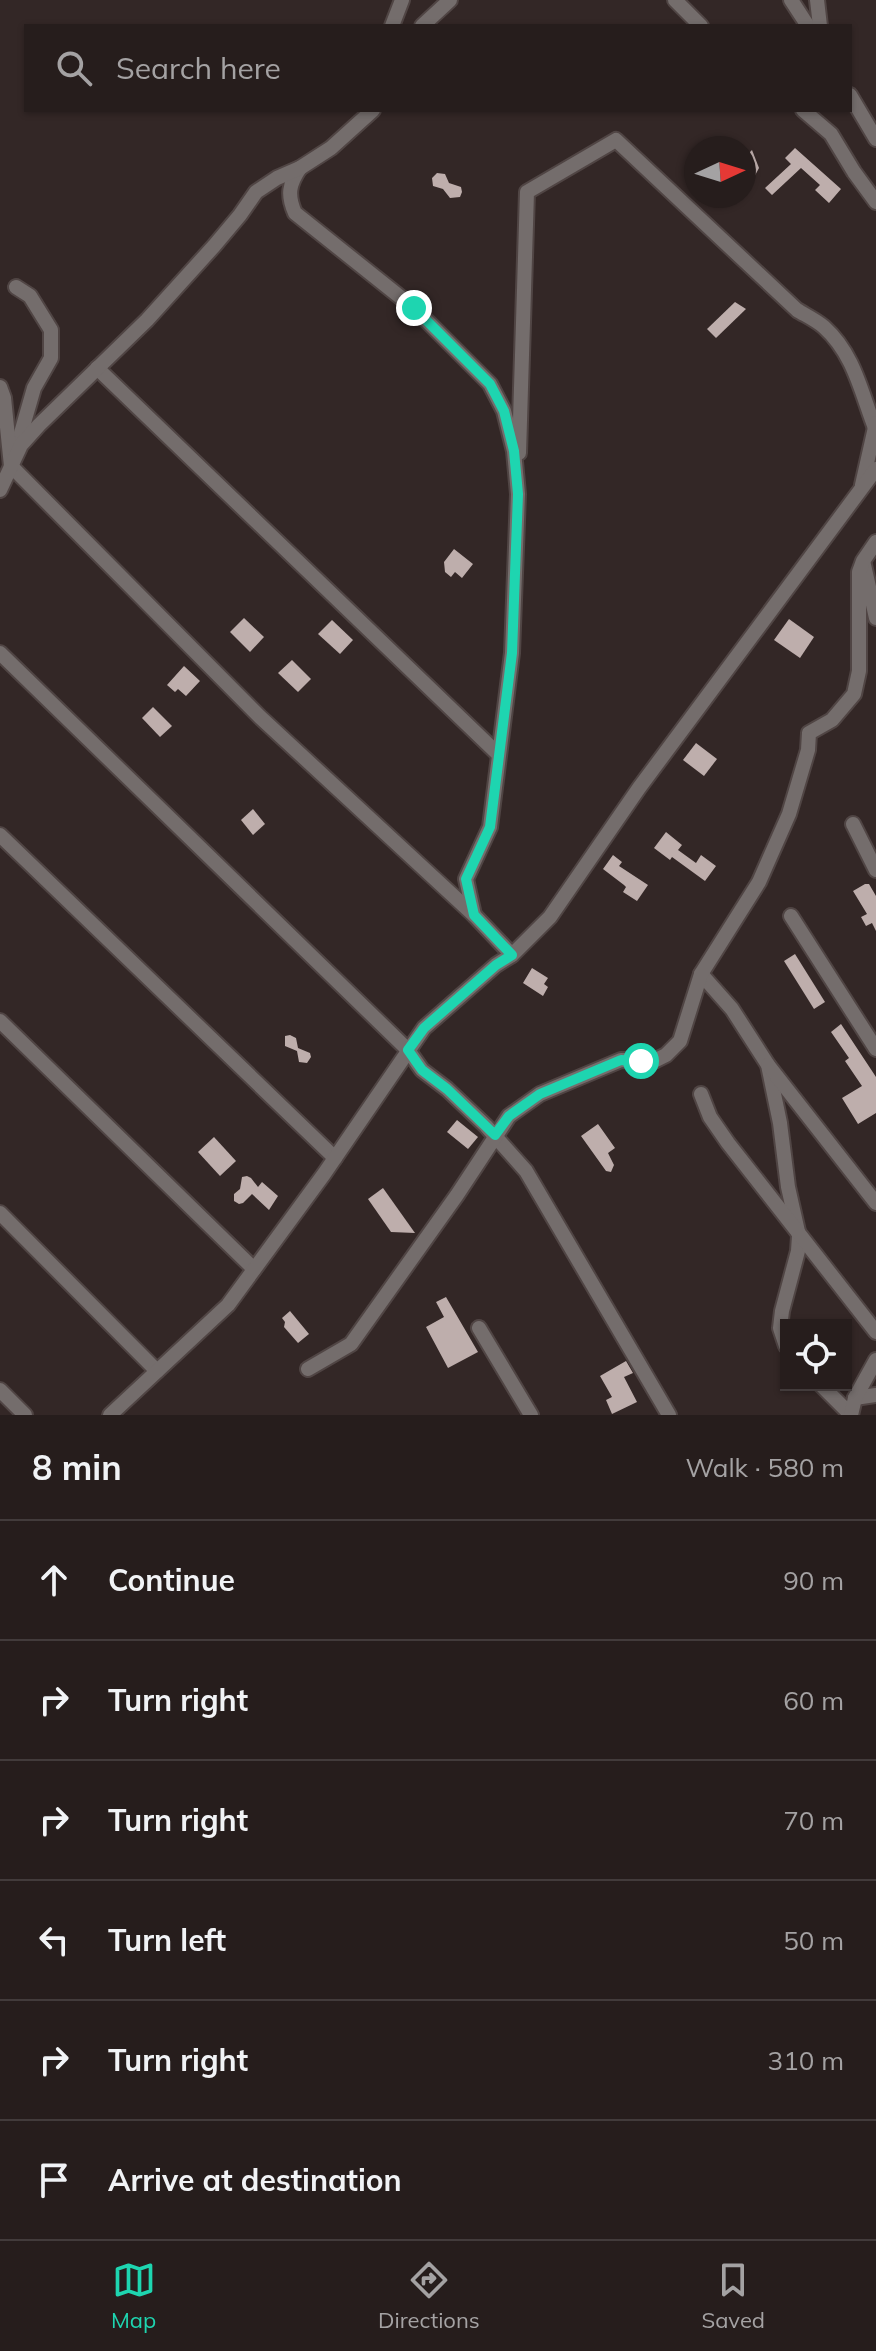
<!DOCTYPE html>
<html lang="en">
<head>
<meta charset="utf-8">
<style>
  :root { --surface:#261d1c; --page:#2e2625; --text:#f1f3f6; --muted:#a4a2a3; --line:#423b3b; --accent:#1ed5b0 }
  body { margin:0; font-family:Mulish,sans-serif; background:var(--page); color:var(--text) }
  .controls { position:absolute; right:24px; bottom:24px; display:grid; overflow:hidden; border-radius:0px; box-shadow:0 2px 6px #0004 }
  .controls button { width:72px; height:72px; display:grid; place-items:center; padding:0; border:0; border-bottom:2px solid var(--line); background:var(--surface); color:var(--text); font:40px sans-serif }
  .compass { position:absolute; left:684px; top:136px; width:72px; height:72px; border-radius:50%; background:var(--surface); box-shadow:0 2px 6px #0004; rotate:86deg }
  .stop { position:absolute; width:24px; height:24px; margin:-18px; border:6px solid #1ed5b0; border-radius:50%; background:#fff }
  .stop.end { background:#1ed5b0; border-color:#fff; box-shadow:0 2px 8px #0008 }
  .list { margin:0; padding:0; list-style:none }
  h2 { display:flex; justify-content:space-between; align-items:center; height:104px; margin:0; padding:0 32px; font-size:34px }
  h2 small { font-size:26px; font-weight:400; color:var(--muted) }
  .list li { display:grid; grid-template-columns:52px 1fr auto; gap:24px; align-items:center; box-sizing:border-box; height:120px; padding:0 32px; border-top:2px solid var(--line) }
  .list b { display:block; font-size:30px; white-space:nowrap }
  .list em { font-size:26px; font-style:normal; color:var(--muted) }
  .icon { flex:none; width:44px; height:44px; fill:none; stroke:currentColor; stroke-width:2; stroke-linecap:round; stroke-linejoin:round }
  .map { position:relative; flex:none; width:876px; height:1415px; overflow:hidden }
  .search { position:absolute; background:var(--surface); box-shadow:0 2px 6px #0004; left:24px; right:24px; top:24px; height:88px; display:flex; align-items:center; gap:20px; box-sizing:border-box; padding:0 28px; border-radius:0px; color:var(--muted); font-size:30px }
  .sheet { height:824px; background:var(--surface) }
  nav { display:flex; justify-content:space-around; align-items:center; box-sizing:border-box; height:112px; border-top:2px solid var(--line); background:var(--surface); font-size:22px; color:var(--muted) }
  nav a { display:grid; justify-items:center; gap:4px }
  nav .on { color:var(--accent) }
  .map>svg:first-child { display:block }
  .building { fill:#beaeac }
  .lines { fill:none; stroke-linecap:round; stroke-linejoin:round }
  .minor-casing { stroke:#504544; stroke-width:18 }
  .minor { stroke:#746d6c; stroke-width:14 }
  .route { stroke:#1ed5b0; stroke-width:10 }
</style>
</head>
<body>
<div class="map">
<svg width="876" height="1415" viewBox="0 0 876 1415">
  <rect width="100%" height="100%" fill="#332726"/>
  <g class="building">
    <polygon points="795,148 841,189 829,203 815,190 820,185 801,168 772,195 765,188 791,164 785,158"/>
    <polygon points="752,150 759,168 744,196 744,158"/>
    <polygon points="437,173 445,174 449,183 461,187 462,192 460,197 450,198 443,189 433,186 432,178"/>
    <polygon points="735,302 746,309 716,338 707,329"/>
    <polygon points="454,549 473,564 462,578 455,572 451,577 445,572 444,562"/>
    <polygon points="244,618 264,637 250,652 230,632"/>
    <polygon points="789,619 814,637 800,658 774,640"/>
    <polygon points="332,620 353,640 340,654 318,634"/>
    <polygon points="292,660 311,679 298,692 278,673"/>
    <polygon points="184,666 200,681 186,696 178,689 175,692 167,685"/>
    <polygon points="153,707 172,726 160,737 142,718"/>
    <polygon points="696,743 717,759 704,776 683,760"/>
    <polygon points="253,809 265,824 253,835 241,820"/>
    <polygon points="666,832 682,845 678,850 696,863 701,855 716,866 705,881 672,857 670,860 654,848"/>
    <polygon points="613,855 622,862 619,866 648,885 637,901 623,892 626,887 624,885 603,869"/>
    <polygon points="865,884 869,884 876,896 876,931 872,923 866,926 861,917 867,914 853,891"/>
    <polygon points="795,954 825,1002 814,1009 784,961"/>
    <polygon points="532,968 548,978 544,984 548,987 543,996 523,983"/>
    <polygon points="841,1024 876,1077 876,1113 858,1124 842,1098 862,1086 845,1061 849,1058 831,1032"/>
    <polygon points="290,1035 296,1038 298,1048 310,1053 311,1057 307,1063 299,1062 297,1051 285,1046 285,1036"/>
    <polygon points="457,1120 478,1137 468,1149 447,1132"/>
    <polygon points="598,1124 615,1148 608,1153 614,1165 611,1172 606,1171 581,1136"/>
    <polygon points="214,1137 236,1161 220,1176 198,1152"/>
    <polygon points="247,1176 251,1178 258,1187 262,1182 278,1196 269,1210 252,1194 243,1203 239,1204 234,1201 234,1194 240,1189 242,1177"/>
    <polygon points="383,1188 415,1233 391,1232 368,1199"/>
    <polygon points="446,1297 478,1352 448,1368 426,1327 444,1317 436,1302"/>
    <polygon points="290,1311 309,1334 298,1343 284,1327 285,1322 282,1318"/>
    <polygon points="626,1361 633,1373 624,1377 637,1402 612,1414 606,1400 612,1397 600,1376"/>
  </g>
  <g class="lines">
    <g class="minor-casing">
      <g id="minor">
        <polyline points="675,0 701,26"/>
        <polyline points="791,0 808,26"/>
        <polyline points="817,0 820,26"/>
        <polyline points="392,26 402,0"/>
        <polyline points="422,26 450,0"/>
        <polyline points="850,95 876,139"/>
        <polyline points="803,110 831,134 854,172 876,202"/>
        <path d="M300,168C289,184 287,195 295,213L414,308L490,384L504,411L514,451L518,494L512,653L490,827L466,879L474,915"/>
        <polyline points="16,287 30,296 51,330 51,358 34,388 17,447"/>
        <polyline points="97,368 498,754"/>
        <polyline points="0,387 4,398 11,466 260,717 474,915 512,955"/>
        <path d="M519,453L527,192L616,140L797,310C805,315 816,320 824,327C854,354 861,392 875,428"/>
        <polyline points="862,485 876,423"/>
        <polyline points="0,490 21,445 39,425 147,320 214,246 240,215 256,192 277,178 300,168 331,148 373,110"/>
        <polyline points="864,565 876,618"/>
        <polyline points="0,653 408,1050 422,1070 447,1089 486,1126 526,1171 669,1415"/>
        <polyline points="853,824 876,870"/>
        <polyline points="0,835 335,1158"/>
        <polyline points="791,916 876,1049"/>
        <polyline points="701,974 732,1009 768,1065 780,1123 788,1187 799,1236 798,1251 782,1311 780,1328 786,1346"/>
        <polyline points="0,1021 254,1269"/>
        <polyline points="768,1065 876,1203"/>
        <polyline points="701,1094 710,1117 728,1143 876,1332"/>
        <polyline points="0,1213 157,1371"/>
        <polyline points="479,1328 531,1415"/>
        <polyline points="308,1369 351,1344 457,1195 509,1116 540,1094 621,1060 654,1061 666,1055 680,1041 701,974 759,882 789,814 808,750 809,733 832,720 854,694 859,671 859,572 863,561 876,542"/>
        <polyline points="821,1385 851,1415"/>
        <polyline points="0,1390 25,1415"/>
        <polyline points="855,1398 876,1395"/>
        <polyline points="110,1415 228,1305 324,1174 424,1028 496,965 512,955 550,917 639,788 876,469"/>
        <polyline points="851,1415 855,1398 876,1360"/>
      </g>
    </g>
    <use href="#minor" class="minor"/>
  </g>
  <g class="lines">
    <polyline class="route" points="414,308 490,384 504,411 514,451 518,494 512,653 490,827 466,879 474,915 512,955 496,965 424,1028 408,1050 422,1070 447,1089 495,1135 509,1116 540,1094 621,1060 641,1061"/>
  </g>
</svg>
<div class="controls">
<button><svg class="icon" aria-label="locate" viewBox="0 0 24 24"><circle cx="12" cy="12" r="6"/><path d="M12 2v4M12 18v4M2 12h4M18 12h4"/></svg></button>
</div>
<svg class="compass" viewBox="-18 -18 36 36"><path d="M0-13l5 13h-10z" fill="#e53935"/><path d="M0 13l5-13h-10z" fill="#a4a2a3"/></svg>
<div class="stop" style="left:641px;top:1061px"></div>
<div class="stop end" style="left:414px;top:308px"></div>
<div class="search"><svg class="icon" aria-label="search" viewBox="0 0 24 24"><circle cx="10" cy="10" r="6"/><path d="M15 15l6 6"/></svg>Search here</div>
</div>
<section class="sheet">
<h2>8 min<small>Walk · 580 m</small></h2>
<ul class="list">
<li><svg class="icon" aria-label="ahead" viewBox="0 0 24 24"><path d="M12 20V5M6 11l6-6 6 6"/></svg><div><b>Continue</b></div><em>90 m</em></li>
<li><svg class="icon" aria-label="right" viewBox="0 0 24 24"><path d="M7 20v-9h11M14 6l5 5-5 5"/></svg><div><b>Turn right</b></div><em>60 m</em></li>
<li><svg class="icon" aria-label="right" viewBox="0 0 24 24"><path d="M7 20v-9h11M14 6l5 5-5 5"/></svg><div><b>Turn right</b></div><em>70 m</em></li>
<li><svg class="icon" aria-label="left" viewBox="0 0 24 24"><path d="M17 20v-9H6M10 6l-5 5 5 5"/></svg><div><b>Turn left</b></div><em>50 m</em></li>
<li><svg class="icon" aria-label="right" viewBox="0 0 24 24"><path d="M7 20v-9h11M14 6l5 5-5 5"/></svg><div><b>Turn right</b></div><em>310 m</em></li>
<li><svg class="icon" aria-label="arrive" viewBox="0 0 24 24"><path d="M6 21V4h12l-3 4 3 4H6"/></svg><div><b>Arrive at destination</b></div></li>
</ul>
</section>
<nav>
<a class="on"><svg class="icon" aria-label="map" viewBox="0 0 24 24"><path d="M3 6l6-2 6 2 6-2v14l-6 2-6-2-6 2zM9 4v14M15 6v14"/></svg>Map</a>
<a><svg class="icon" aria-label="directions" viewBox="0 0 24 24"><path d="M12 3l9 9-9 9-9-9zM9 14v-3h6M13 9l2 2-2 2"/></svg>Directions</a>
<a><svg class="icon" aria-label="saved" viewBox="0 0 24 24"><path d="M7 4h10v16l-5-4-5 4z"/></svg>Saved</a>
</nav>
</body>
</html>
